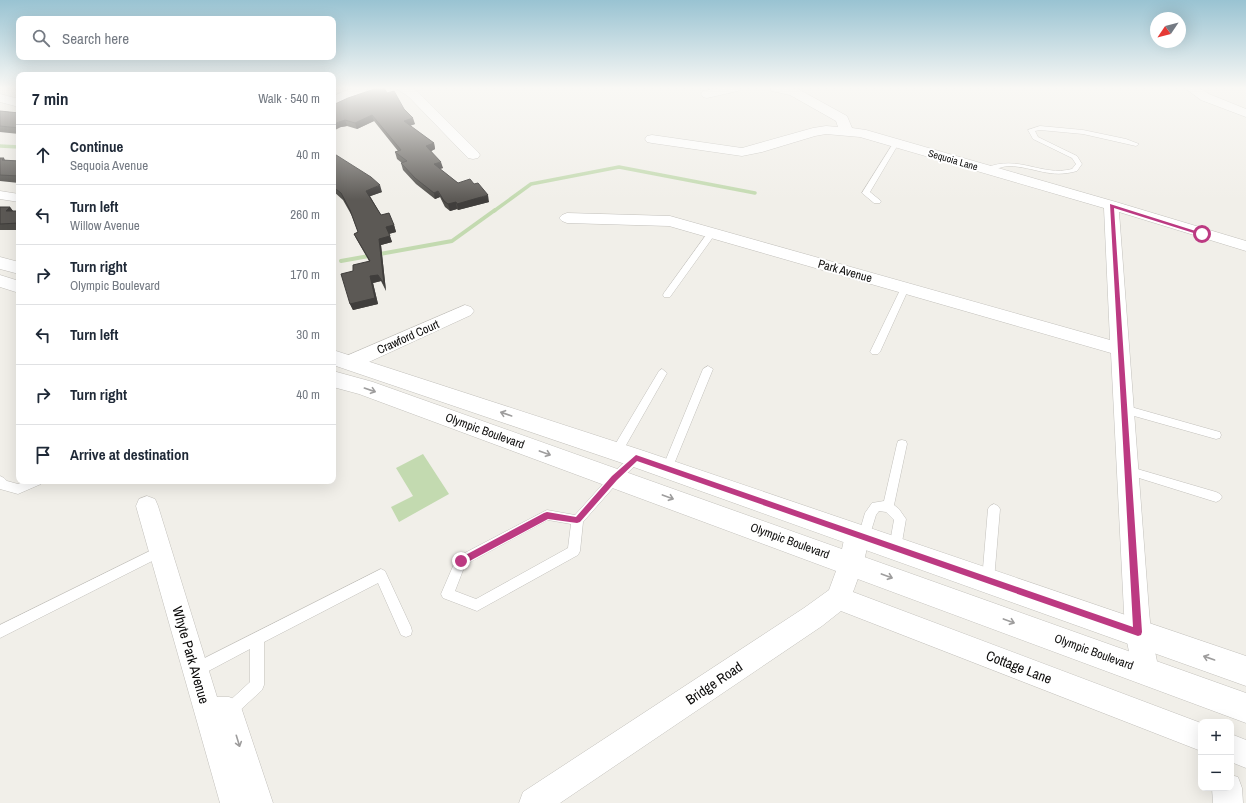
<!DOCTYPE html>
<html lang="en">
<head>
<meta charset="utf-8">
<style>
  :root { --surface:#fff; --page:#f6f6f7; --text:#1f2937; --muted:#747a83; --line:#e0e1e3 }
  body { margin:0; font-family:"Archivo Narrow",sans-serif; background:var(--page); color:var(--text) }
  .controls { position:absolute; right:12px; bottom:12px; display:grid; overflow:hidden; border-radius:8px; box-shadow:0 4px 16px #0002 }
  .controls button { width:36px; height:36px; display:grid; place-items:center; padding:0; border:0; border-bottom:1px solid var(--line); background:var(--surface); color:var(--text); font:20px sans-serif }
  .compass { position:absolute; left:1150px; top:12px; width:36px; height:36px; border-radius:50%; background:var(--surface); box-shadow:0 4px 16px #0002; rotate:235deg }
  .stop { position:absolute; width:12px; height:12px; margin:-9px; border:3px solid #bc3a82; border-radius:50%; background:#fff }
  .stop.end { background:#bc3a82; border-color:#fff; box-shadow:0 1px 4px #0008 }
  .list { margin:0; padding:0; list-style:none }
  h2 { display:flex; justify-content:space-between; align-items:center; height:52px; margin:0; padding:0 16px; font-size:17px }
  h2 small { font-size:13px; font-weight:400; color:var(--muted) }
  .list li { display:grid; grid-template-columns:26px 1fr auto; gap:12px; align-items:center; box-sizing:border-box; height:60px; padding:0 16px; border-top:1px solid var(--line) }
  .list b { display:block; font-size:15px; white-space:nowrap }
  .list p { margin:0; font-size:13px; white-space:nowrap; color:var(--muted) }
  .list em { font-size:13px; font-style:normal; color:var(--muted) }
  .icon { flex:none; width:22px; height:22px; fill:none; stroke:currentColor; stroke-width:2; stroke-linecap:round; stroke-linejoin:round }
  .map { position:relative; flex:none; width:1246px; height:803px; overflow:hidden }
  .search { position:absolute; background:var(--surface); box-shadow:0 4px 16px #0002; left:16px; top:16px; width:320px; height:44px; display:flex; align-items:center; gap:10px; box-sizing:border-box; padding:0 14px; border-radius:8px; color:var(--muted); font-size:15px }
  .panel { position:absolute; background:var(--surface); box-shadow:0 4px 16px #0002; left:16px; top:72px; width:320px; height:412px; border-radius:8px }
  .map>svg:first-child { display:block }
  .water { fill:#c3dab0 }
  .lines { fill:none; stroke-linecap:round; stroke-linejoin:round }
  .stream-far1 { stroke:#c3dab0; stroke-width:3.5 }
  .stream { stroke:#c3dab0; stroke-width:4 }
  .lane-casing { stroke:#c3c1bc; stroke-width:1 }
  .street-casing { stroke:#c3c1bc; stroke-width:1 }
  .secondary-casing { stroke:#c3c1bc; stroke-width:1 }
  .lane { fill:#fff; fill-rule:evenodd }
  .street { fill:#fff; fill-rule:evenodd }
  .secondary { fill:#fff; fill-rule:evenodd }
  .wall { fill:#4f4d49 }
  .shaded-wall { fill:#403e3c }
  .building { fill:#5c5955; stroke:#403e3c }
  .oneway { stroke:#9e9d9d }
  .route { fill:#bc3a82 }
  .labels { text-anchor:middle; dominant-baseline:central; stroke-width:4; stroke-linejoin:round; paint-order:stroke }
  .far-street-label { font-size:10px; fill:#0c0b0a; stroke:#fff }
  .street-label { font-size:12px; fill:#0c0b0a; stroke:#fff }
  .near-street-label { font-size:14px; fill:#0c0b0a; stroke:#fff }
</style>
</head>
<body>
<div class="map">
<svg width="1246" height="803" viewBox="0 0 1246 803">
  <rect width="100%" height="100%" fill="#f1efe9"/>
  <polygon class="water" points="423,454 449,494 399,522 391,507 413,496 396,468"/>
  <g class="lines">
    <g class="stream-far1">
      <polyline points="0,146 19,147"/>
      <polyline points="494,211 531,184 619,167 755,193"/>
    </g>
    <polyline class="stream" points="341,261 452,241 495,210"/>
    <g class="lane-casing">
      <g id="lane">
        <path d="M1040,126L1083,130L1126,139L1139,144L1136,146L1083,134L1040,130L1035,131L1038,137L1077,156L1082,164L1077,171C1050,179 1035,167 1009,166C1001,166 992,172 985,170V168C1020,154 1041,177 1072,169L1076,164L1072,158L1033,139L1028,130Z"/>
        <polygon points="894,142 899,143 870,192 881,201 880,203 874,203 862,193"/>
        <polygon points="709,231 715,231 716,233 670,297 664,297 663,295 664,293"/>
        <polygon points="905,285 909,288 880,352 878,354 872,354 870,352 901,288"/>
        <polygon points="708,366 713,369 672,469 671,472 667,473 663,472 662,469 703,369"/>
        <polygon points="662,369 667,373 621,454 617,455 613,454 612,451 613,448 659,371"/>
        <polygon points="1124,405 1216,431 1220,432 1221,435 1220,438 1216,439 1120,412 1119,409 1120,406"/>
        <polygon points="902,440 906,441 907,444 894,505 899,509 906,519 901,548 899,552 895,553 891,552 889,548 894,520 886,512 879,511 876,515 868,541 864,542 860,541 858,537 865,513 872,503 884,501 897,444 898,441"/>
        <path d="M636,454L640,455L641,458L640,461L619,481L583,522L580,551L578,555L477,611L443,598L441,594L457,557L543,512L547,510L575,515L611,475L632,455ZM548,520L571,524L568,548L476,599L455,591L465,565Z"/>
        <polygon points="1127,466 1216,492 1220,494 1222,497 1220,500 1216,502 1123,473 1122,470 1123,467"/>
        <polygon points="0,476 4,478 7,481 18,484 25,481 43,481 41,484 18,494 0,489"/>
        <polygon points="994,504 998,506 1000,509 994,580 992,584 988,586 984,584 982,580 988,509 990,506"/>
        <polygon points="160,546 164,547 166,551 164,555 0,638 0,625"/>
        <polygon points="381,569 385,571 411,627 412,631 411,635 406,637 401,635 378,583 264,642 264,685 262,690 235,715 230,717 225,715 223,710 225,705 250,682 250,649 201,675 196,677 191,675 189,670 191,665"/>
      </g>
    </g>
    <g class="street-casing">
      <g id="street">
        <polygon points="353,88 368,88 366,91 333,104 333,96"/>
        <polygon points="396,88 410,88 417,91 478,152 480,155 478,158 473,159 468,158 409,97"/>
        <polygon points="720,88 740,88 738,91 707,98 703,97 701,94 703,91"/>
        <polygon points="770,88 790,88 798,89 847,116 852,128 866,130 1116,202 1246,241 1246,251 1119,212 1149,611 1151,632 1159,671 1155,680 1146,684 1137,680 1133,671 1125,632 1111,353 669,226 567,223 562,221 559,218 562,215 567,213 670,216 1110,340 1104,208 860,137 826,134 815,136 762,152 742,156 652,143 647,142 645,139 647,136 652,135 742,148 813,128 826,126 838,127 836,121 790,95 772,91"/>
        <polygon points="1185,88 1199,88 1209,94 1246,109 1246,117 1201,100"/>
        <polygon points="0,94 19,99 19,107 0,102"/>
        <polygon points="0,191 19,194 19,202 0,199"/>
        <polygon points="465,305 471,307 474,311 471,315 358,367 351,369 344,367 342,362 344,357"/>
        <polygon points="147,496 155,499 158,506 217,697 229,697 239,701 273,803 220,803 136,506 139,499"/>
        <path d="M857,525L865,528C873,544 859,575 853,592L1201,723V751L841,611L822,626L560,803H519L523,792L804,608L829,590L839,563L845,535L849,528Z"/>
        <polygon points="1231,734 1246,740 1246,768 1231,762"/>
        <polygon points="1231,775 1238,777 1242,788 1243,803 1213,803 1212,788 1231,788"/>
      </g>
    </g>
    <g class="secondary-casing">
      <g id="secondary">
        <polygon points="0,257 19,262 19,274 0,269"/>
        <polygon points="0,275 19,281 19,293 0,287"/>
        <polygon points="333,350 644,451 1246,656 1246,686 628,465 333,365"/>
        <polygon points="333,371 373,382 1246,693 1246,723 359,394 333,387"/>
      </g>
    </g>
    <use href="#lane" class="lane"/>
    <use href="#street" class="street"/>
    <use href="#secondary" class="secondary"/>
  </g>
  <g class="wall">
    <polygon points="8,88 19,88 19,90 9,88"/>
    <polygon points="387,93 404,109 415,124 410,126 434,143 435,149 431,151 443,168 440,169 458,183 489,202 458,210 457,209 450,211 445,207 440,197 435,199 416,184 403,170 401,163 402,163 397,159 395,152 398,151 374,121 357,129 347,126 341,127 333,105"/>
    <polygon points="0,111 19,113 19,134 0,132"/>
    <polygon points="333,153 382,192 370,196 381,215 394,225 396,232 389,234 392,242 381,245 386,291 381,281 373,283 378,304 353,310 350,304 353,271 369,261 357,240 354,234 358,232 352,216 343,200 333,191"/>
    <polygon points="0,158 4,158 5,160 19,161 19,183 0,181"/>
    <polygon points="0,207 10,207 13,211 19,211 19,230 0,230"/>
  </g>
  <g class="shaded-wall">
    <polygon points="372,115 374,121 357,129 355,123"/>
    <polygon points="413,118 415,124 405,127 404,121"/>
    <polygon points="345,120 347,126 341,127 333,131 333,124"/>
    <polygon points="434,143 435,149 428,153 426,146"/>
    <polygon points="441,162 443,168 435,170 434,164"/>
    <polygon points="380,185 382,192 368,197 366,191"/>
    <polygon points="438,191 440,197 435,199 434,193"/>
    <polygon points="488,195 489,202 458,210 457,204"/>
    <polygon points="456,202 457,209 450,211 448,204"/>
    <polygon points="10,207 15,214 6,211"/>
    <polygon points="394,225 396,232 388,234 386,227"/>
    <polygon points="390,236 392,242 381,245 386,291 384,284 379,239"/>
    <polygon points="378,275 381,281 373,283 378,304 353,310 350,304 370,276"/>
  </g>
  <g class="building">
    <polygon points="378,88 384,88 387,93 394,91 404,109 413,118 404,121 434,143 426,146 441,162 434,164 458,183 470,179 474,184 478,183 488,195 457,204 456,202 448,204 444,201 438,191 434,193 415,178 401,163 407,161 395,152 401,150 372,115 355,123 345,120 333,124 333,105 348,98"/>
    <polygon points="0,111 19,113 19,128 0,126"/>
    <polygon points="333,153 371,177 380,185 366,191 381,215 389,213 394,225 386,227 390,236 379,239 384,284 378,275 370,276 375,298 350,304 341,274 353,271 353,265 370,261 354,234 358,232 350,210 341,193 333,187"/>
    <polygon points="0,158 4,158 2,160 19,161 19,176 0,175"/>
    <polygon points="0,207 10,207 6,211 19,211 19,223 0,224"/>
  </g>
  <defs><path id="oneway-shaft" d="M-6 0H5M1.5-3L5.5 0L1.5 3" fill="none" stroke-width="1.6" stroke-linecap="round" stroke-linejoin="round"/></defs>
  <g class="oneway">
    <use href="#oneway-shaft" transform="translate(370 390) rotate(19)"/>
    <use href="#oneway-shaft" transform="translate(506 414) rotate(-161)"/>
    <use href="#oneway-shaft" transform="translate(545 453) rotate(20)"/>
    <use href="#oneway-shaft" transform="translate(668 497) rotate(20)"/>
    <use href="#oneway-shaft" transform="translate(887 576) rotate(20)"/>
    <use href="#oneway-shaft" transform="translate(1009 621) rotate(20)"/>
    <use href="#oneway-shaft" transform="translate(1209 658) rotate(-161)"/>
    <use href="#oneway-shaft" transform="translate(238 741) rotate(73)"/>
  </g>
  <linearGradient id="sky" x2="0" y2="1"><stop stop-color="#99c3d2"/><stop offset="0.44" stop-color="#f9f8f5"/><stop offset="1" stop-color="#f9f8f5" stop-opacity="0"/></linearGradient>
  <rect width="1246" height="200" fill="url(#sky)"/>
  <polygon class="route" points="1110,204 1205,234 1200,235 1114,208 1142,632 1141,635 1138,636 637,461 617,480 580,522 577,523 548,519 464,564 458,564 458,559 544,513 547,512 576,517 612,476 636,455 1133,627"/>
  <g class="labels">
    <g class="far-street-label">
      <text transform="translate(953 160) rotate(16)">Sequoia Lane</text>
    </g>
    <g class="street-label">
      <text transform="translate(845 271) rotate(16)">Park Avenue</text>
      <text transform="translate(408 337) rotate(-24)">Crawford Court</text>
      <text transform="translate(485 431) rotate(20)">Olympic Boulevard</text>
      <text transform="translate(790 541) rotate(20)">Olympic Boulevard</text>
      <text transform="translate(1094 652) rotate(20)">Olympic Boulevard</text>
    </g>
    <g class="near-street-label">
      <text transform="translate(191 655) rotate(74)">Whyte Park Avenue</text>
      <text transform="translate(1019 667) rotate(21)">Cottage Lane</text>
      <text transform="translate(714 683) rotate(-34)">Bridge Road</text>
    </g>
  </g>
</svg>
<div class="controls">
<button>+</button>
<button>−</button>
</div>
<svg class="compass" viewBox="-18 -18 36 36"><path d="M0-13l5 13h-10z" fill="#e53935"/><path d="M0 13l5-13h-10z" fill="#747a83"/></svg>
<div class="stop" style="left:1202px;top:234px"></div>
<div class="stop end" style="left:461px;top:561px"></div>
<div class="search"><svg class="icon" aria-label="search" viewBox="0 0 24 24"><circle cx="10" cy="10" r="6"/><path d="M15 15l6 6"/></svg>Search here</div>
<section class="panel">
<h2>7 min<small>Walk · 540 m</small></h2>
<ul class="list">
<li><svg class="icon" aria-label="ahead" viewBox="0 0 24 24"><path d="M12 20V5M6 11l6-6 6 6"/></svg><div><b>Continue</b><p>Sequoia Avenue</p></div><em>40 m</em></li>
<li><svg class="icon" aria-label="left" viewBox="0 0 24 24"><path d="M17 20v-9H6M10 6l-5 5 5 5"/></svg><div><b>Turn left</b><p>Willow Avenue</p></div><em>260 m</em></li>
<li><svg class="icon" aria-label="right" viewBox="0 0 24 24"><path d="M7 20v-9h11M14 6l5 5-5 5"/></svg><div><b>Turn right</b><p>Olympic Boulevard</p></div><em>170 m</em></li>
<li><svg class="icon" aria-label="left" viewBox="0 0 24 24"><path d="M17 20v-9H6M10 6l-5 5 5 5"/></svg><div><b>Turn left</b></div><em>30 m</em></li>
<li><svg class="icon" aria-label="right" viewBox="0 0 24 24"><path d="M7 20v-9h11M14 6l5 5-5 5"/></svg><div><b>Turn right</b></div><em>40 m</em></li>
<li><svg class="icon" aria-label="arrive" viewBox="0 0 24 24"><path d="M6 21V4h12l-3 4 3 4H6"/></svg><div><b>Arrive at destination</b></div></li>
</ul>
</section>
</div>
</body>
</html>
